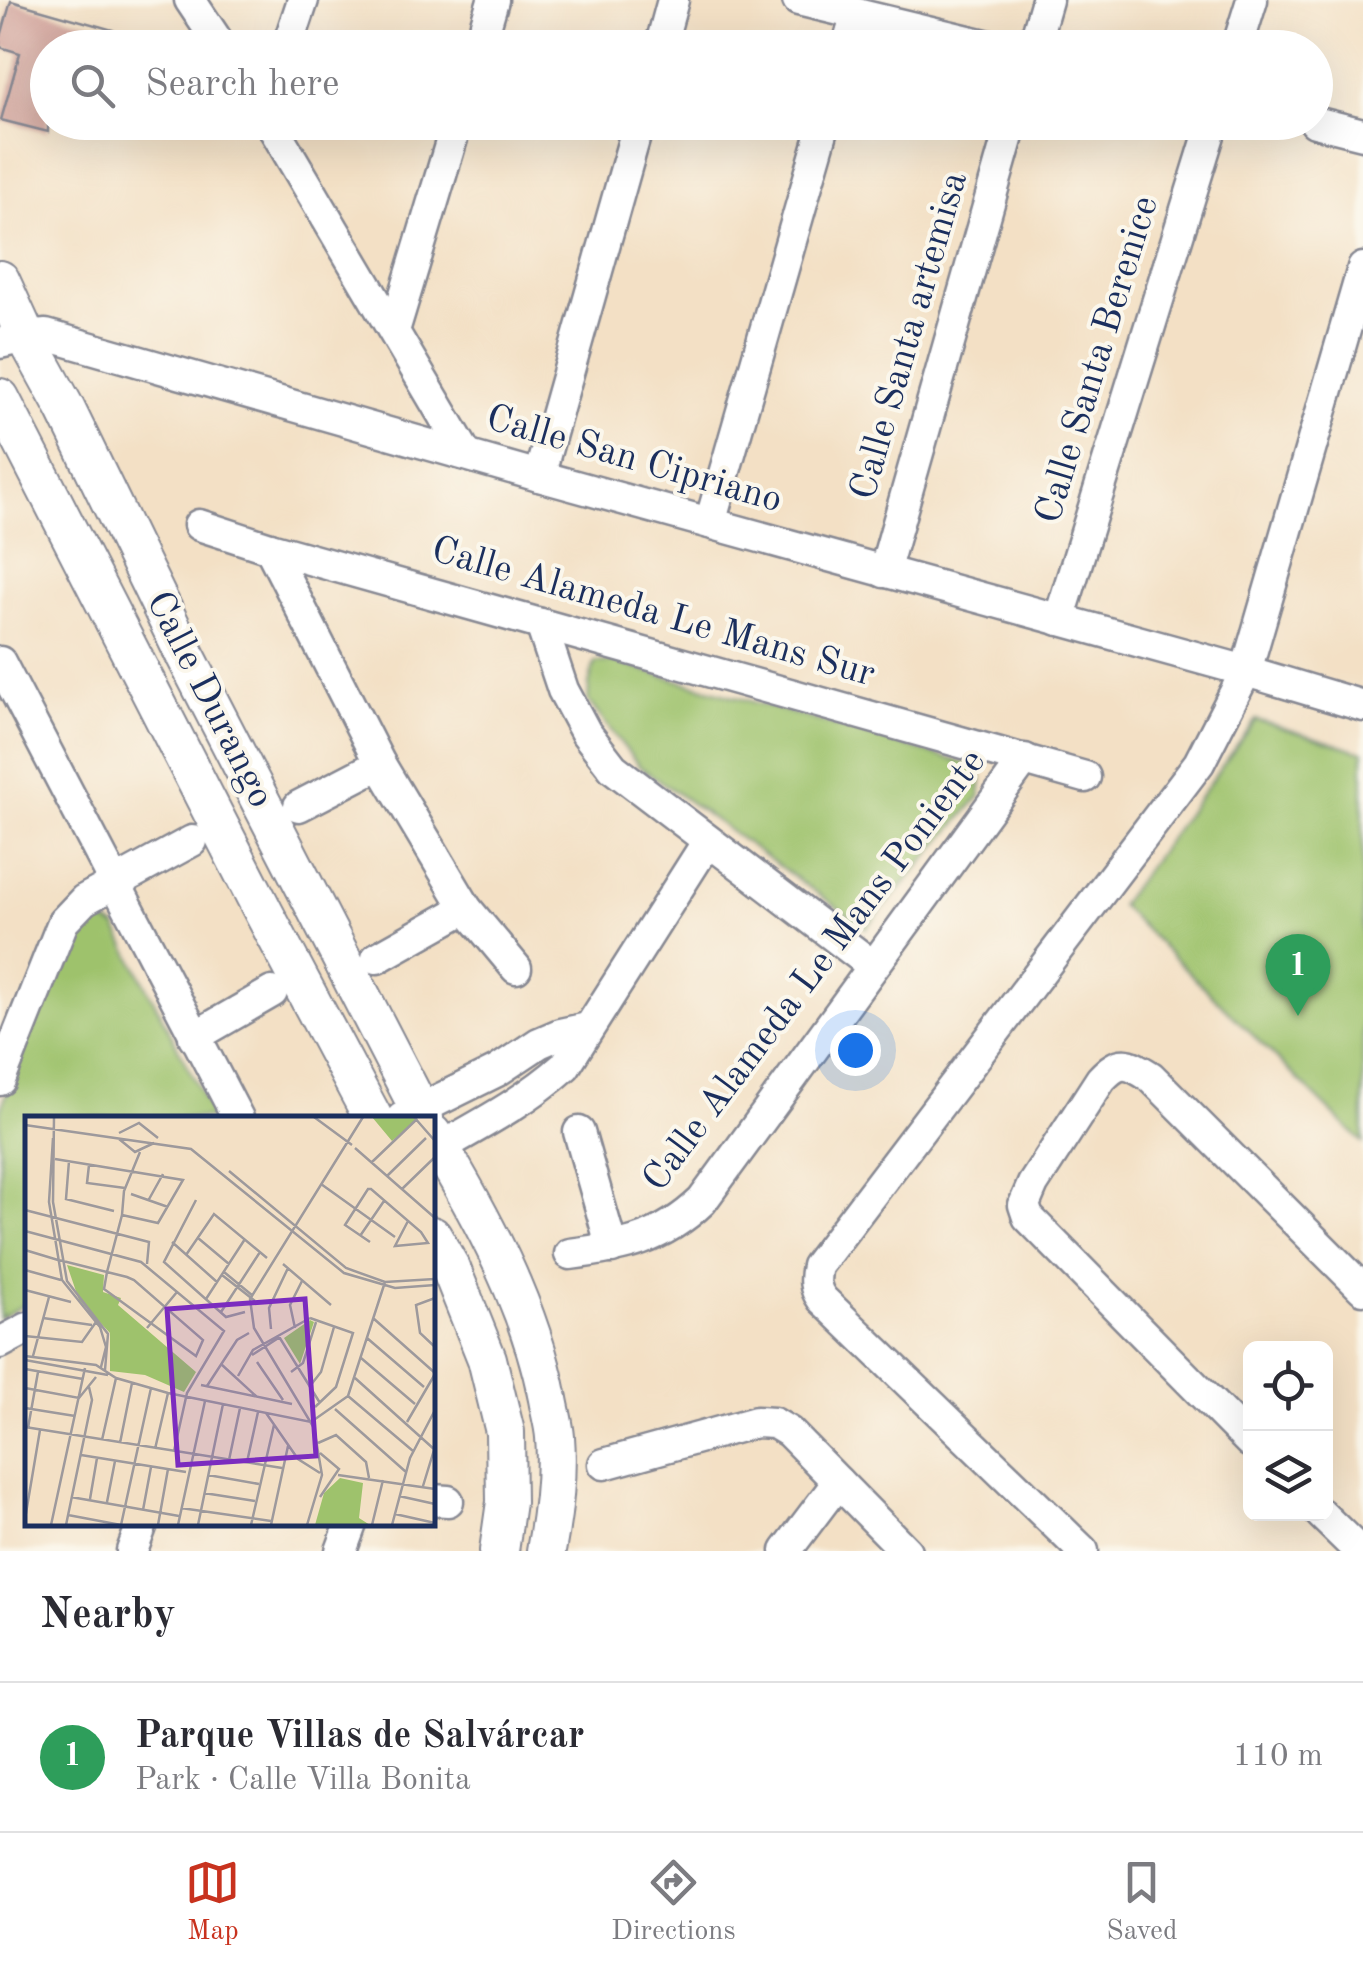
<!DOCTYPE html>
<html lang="en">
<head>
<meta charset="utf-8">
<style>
  :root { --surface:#fff; --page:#f2f2f3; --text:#2b2b33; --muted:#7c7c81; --line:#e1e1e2; --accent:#c8321e }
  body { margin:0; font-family:"Old Standard TT",serif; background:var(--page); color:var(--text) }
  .controls { position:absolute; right:30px; bottom:30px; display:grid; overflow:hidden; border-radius:15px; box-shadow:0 10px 40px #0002 }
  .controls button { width:90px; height:90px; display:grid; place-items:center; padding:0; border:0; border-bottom:2px solid var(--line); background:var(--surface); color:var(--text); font:50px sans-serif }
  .you { position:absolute; left:855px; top:1050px; width:35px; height:35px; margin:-25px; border:8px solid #fff; border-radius:50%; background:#1a73e8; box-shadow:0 0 0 15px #1a73e833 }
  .badge { display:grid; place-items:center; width:65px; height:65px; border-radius:50%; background:var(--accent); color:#fff; font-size:32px; font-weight:700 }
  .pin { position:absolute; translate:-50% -82px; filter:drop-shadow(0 2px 5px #0008) }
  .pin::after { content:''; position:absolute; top:52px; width:35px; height:30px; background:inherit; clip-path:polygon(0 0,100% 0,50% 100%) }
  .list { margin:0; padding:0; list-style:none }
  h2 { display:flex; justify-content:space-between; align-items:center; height:130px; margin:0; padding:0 40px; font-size:42px }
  h2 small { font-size:32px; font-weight:400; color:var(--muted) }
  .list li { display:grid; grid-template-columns:65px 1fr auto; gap:30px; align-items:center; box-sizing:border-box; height:150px; padding:0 40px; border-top:2px solid var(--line) }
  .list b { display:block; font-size:38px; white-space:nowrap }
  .list p { margin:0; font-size:32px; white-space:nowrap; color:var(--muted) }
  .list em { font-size:32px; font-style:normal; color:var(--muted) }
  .icon { flex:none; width:55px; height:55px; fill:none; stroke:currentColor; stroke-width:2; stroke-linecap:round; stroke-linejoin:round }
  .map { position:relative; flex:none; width:1363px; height:1551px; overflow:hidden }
  .search { position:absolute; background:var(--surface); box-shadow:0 10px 40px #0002; left:30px; right:30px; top:30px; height:110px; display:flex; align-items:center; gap:25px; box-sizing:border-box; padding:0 35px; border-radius:55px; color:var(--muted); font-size:38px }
  .sheet { height:280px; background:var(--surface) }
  nav { display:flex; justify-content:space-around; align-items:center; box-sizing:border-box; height:140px; border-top:2px solid var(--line); background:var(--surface); font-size:28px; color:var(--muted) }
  nav a { display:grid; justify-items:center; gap:5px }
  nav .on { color:var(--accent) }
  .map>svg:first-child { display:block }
  .green { fill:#9ec26c; stroke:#5c7865; stroke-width:2.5 }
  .building { fill:#ce9c94 }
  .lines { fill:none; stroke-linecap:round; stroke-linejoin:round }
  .minor-casing { stroke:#878892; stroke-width:35 }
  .major-casing { stroke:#878892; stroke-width:42 }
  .minor { stroke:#fff; stroke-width:30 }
  .major { stroke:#fff; stroke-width:38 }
  .labels { text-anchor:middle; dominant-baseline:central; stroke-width:8; stroke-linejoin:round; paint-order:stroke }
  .street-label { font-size:38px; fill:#1b2f5e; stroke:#fbf7ec }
  .inset-road { fill:none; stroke:#9d999c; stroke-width:2.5 }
  .view { fill:#7b2cbf; fill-opacity:0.15; stroke:#7b2cbf; stroke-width:5 }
  .inset-edge { fill:none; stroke:#1b2f5e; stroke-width:5 }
</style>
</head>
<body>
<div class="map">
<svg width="1363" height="1551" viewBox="0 0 1363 1551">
  <rect width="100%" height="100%" fill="#fbf7ec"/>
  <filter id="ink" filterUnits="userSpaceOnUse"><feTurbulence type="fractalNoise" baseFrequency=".01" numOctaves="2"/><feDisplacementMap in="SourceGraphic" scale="20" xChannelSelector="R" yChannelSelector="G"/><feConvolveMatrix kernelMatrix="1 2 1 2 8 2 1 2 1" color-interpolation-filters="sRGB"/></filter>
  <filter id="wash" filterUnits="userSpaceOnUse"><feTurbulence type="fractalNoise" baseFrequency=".0048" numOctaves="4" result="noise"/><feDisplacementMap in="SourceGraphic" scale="40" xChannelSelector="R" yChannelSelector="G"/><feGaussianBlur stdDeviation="2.25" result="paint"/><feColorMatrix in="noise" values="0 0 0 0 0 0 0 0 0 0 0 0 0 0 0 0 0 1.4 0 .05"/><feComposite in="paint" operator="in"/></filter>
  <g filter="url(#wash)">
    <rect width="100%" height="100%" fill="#f3e0c5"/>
    <g class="green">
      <polygon points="595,662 615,662 968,764 982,778 980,796 866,928 639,766 588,701 589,684"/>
      <polygon points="1256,720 1363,752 1363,1143 1120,905"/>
      <polygon points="97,918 116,927 214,1118 28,1118 27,1303 0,1318 0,1110 73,919"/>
    </g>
    <g id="blocks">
      <polygon class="building" points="11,1 113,30 108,48 48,48 48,132 1,120 20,53 0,47 0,40"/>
    </g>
  </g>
  <g filter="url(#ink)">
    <use href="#blocks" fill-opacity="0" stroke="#878892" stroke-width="2.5"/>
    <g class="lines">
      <g class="minor-casing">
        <g id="minor">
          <polyline points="190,0 222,48"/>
          <polyline points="798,0 998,48"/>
          <polyline points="287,48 303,0"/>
          <polyline points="479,48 493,0"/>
          <polyline points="660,48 673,0"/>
          <polyline points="847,48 857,14"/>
          <polyline points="1033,48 1047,0"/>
          <polyline points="1237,48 1252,0"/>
          <polyline points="270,122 466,454"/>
          <polyline points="1315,122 1363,134"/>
          <polyline points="394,331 457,122"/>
          <polyline points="0,343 26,337 46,335 539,476 1246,671 1363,706"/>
          <polyline points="539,476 639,122"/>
          <polyline points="710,523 825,122"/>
          <polyline points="199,525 270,548 1085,777"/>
          <polyline points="270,548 380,764 466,908 516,968"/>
          <polyline points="884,572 1012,122"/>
          <polyline points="1059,620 1213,122"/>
          <polyline points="541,624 563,690 586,733 613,768 873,966"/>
          <polyline points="0,662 238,1118"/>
          <polyline points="299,806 380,764"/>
          <polyline points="377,958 466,908"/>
          <polyline points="194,1037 272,992"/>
          <polyline points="0,1080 63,922 84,900 192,841"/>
          <polyline points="402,1118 497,1071 539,1043 560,1034 588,1028"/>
          <polyline points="579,1132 612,1248"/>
          <path d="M432,1152C478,1126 526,1101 565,1066L708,841"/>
          <path d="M570,1254C624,1247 661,1240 702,1201L1025,759"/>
          <polyline points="0,1343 28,1328"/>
          <path d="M1250,1442L1028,1217L1024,1205L1033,1184L1101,1079C1121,1058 1128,1063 1151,1077L1363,1289"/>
          <polyline points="604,1464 756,1422 774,1423 789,1432 906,1551"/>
          <polyline points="432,1500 448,1501"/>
          <polyline points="1321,1514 1359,1551"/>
          <polyline points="132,1551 142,1524"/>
          <polyline points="341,1551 351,1524"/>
          <polyline points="786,1551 838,1482"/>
          <path d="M1083,1551L822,1299C814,1288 814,1279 817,1266L1199,763L1246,671L1363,268"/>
        </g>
      </g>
      <g class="major-casing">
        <g id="major">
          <polyline points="0,280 26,337 65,408 180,645 424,1118"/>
          <polyline points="0,398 264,913 373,1118"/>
          <path d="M432,1134C481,1215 530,1305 548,1399C550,1411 554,1424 555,1437C558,1475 553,1514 546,1551"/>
          <polyline points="432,1236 451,1269 487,1359 505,1432 506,1502 499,1551"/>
        </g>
      </g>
      <use href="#minor" class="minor"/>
      <use href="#major" class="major"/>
    </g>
  </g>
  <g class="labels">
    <g class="street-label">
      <text transform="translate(910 336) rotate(-74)">Calle Santa artemisa</text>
      <text transform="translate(1098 360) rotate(-73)">Calle Santa Berenice</text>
      <text transform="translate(634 460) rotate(16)">Calle San Cipriano</text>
      <text transform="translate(653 613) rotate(16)">Calle Alameda Le Mans Sur</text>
      <text transform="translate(209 700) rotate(63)">Calle Durango</text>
      <text transform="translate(815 971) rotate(-53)">Calle Alameda Le Mans Poniente</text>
    </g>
  </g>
  <g transform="translate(25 1116)">
    <rect width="410" height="410" fill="#f3e0c5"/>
    <path d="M347,1H390L393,3L367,25ZM42,149L79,159L78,176L96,182L93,189L171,256L159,276L120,259L85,255V217L54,184ZM285,204L289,206L275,248L259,222ZM315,362L338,367L334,402L345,409H290L299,377Z" fill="#9ec26c"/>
    <path class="inset-road" d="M29,1L28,86L42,165L83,218L80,254M289,1L327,29M389,1L410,25M0,9L166,33L319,157L370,172L410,169M94,17L114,7L133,22M28,22L24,86L37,164L75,211L81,231L76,251M94,23L110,36L129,27M330,32L410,102M30,43L158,64L133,107L97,99M44,45L41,83L89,95M347,46L392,3M64,49L62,67L100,72M204,55L321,152L360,166L410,163M362,60L401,22M296,68L370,121M377,73L410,41M106,78L143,91M171,84L139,146L201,201L220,196M123,85L138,58M0,94L124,126L122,148M0,115L116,146L199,215L162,277L149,335M335,120L359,85M173,122L204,148M147,126L192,166M345,126L320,109L343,73H346L396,116L403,127L370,130L383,105M0,134L33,144L38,145L102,161L109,164L178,224L171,240L79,173L82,156L97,99L99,75L115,36M161,139L189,98L242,142M258,148L306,189M0,154L36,164M199,156L228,180M197,159L230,185M0,174L46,186M410,182L391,189L395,217L410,231M181,183L220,123M196,196L235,136M18,202L67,209M285,202L328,217L311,271L290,291M348,202L410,257M122,212L152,176M270,212L265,189L277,165M246,213L244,192L263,152M253,219L295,287M0,220L57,226L71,206M342,222L399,271M227,239L255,221M0,240L71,249L91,262L143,277L286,306L323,280L360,166M8,240L24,181M336,242L390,288M0,244L83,259M232,246L258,284M196,248L232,281M0,253L58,263M266,256L278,247L291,206M213,260L228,234L285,202M330,262L410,334M176,269L267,288M182,270L212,224L224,217M285,270L296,256L309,211M0,272L54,282L71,261M323,280L388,335M0,292L50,300M310,293L381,356M241,297L273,343L295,357M382,306L410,258M0,311L257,352M3,312L13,256M77,324L91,262M95,327L107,267M293,327L311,319L341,346L344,362M130,333L143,277M295,337L314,353L295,381M56,339L161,356M204,344L215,292M222,346L233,296M183,359L234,368M313,359L410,373M398,370L409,334M179,377L230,385M374,380L410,388M46,381L154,400M65,383L72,342M82,386L90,345M156,392L246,405M118,394L126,351M370,398L410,407M43,399L96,409M0,403L15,314M26,409L60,252M41,409L67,284L64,271M96,409L126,272M133,409L143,353M153,409L180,285M173,409L198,288M226,409L249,309M246,409L263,330M282,409L297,359L289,312L229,212L225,183L338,1M347,409L358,364M367,409L385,342L410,294"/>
    <path class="view" d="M280,183L291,340L153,349L142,193Z"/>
    <rect width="410" height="410" class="inset-edge"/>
  </g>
</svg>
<div class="controls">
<button><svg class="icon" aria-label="locate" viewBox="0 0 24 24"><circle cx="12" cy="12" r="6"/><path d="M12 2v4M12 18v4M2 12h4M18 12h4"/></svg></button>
<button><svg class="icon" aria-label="layers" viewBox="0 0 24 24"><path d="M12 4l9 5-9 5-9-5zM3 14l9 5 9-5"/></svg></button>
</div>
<div class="you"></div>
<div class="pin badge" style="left:1298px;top:1016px;background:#2e9e5b">1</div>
<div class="search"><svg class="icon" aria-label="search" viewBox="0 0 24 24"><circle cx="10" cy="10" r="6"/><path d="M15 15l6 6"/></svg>Search here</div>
</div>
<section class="sheet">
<h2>Nearby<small></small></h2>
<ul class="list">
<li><span class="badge" style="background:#2e9e5b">1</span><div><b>Parque Villas de Salvárcar</b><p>Park · Calle Villa Bonita</p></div><em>110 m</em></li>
</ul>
</section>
<nav>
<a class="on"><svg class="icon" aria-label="map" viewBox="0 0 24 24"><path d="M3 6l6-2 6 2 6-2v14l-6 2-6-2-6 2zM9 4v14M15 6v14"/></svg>Map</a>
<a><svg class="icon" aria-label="directions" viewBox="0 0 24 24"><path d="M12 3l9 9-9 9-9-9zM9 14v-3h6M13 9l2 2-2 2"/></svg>Directions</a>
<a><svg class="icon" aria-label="saved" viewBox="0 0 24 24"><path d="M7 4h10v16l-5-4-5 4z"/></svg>Saved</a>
</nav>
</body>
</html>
